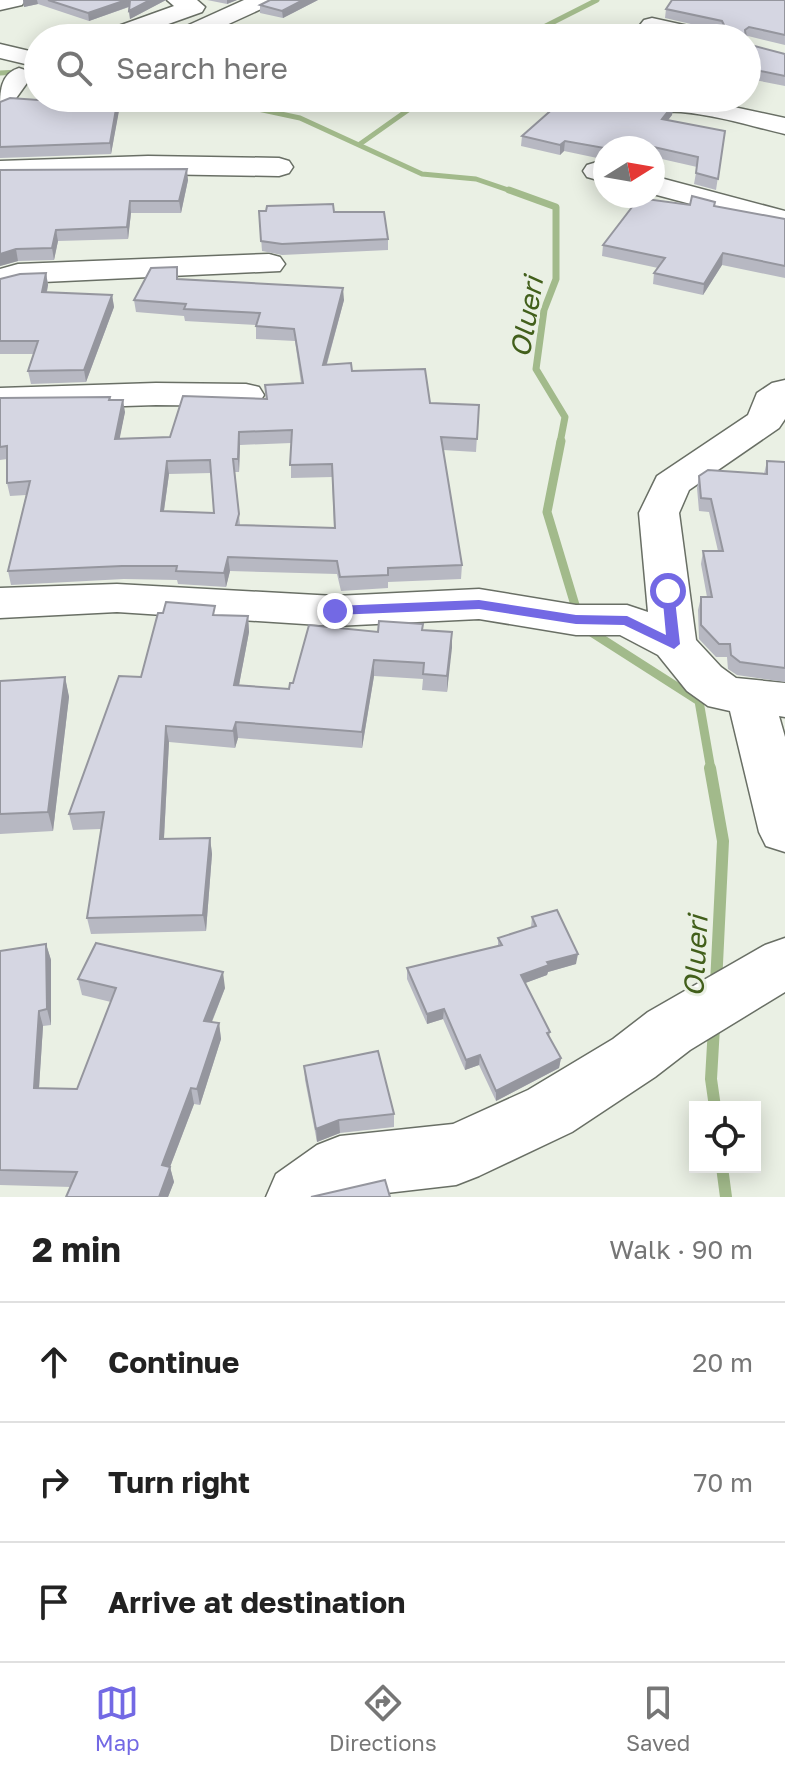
<!DOCTYPE html>
<html lang="en">
<head>
<meta charset="utf-8">
<style>
  :root { --surface:#fff; --page:#f2f2f2; --text:#222; --muted:#767676; --line:#e0e0e0; --accent:#7369e4 }
  body { margin:0; font-family:"Golos Text",sans-serif; background:var(--page); color:var(--text) }
  .controls { position:absolute; right:24px; bottom:24px; display:grid; overflow:hidden; border-radius:0px; box-shadow:0 4px 20px #0003 }
  .controls button { width:72px; height:72px; display:grid; place-items:center; padding:0; border:0; border-bottom:2px solid var(--line); background:var(--surface); color:var(--text); font:40px sans-serif }
  .compass { position:absolute; left:593px; top:136px; width:72px; height:72px; border-radius:50%; background:var(--surface); box-shadow:0 4px 20px #0003; rotate:79deg }
  .stop { position:absolute; width:24px; height:24px; margin:-18px; border:6px solid #7369e4; border-radius:50%; background:#fff }
  .stop.end { background:#7369e4; border-color:#fff; box-shadow:0 2px 8px #0008 }
  .list { margin:0; padding:0; list-style:none }
  h2 { display:flex; justify-content:space-between; align-items:center; height:104px; margin:0; padding:0 32px; font-size:34px }
  h2 small { font-size:26px; font-weight:400; color:var(--muted) }
  .list li { display:grid; grid-template-columns:52px 1fr auto; gap:24px; align-items:center; box-sizing:border-box; height:120px; padding:0 32px; border-top:2px solid var(--line) }
  .list b { display:block; font-size:30px; white-space:nowrap }
  .list em { font-size:26px; font-style:normal; color:var(--muted) }
  .icon { flex:none; width:44px; height:44px; fill:none; stroke:currentColor; stroke-width:2; stroke-linecap:round; stroke-linejoin:round }
  .map { position:relative; flex:none; width:785px; height:1197px; overflow:hidden }
  .search { position:absolute; background:var(--surface); box-shadow:0 4px 20px #0003; left:24px; right:24px; top:24px; height:88px; display:flex; align-items:center; gap:20px; box-sizing:border-box; padding:0 28px; border-radius:44px; color:var(--muted); font-size:30px }
  .sheet { height:464px; background:var(--surface) }
  nav { display:flex; justify-content:space-around; align-items:center; box-sizing:border-box; height:112px; border-top:2px solid var(--line); background:var(--surface); font-size:22px; color:var(--muted) }
  nav a { display:grid; justify-items:center; gap:4px }
  nav .on { color:var(--accent) }
  .map>svg:first-child { display:block }
  .lines { fill:none; stroke-linecap:round; stroke-linejoin:round }
  .stream-far3 { stroke:#a2ba8b; stroke-width:5 }
  .stream-far2 { stroke:#a2ba8b; stroke-width:7 }
  .stream-far1 { stroke:#a2ba8b; stroke-width:9 }
  .stream { stroke:#a2ba8b; stroke-width:12 }
  .minor-casing { stroke:#696f65; stroke-width:3 }
  .minor { fill:#fff; fill-rule:evenodd }
  .wall { fill:#b7b8c2; fill-rule:evenodd }
  .shaded-wall { fill:#95969e }
  .building { fill:#d5d6e2; stroke:#95969e; stroke-width:2; fill-rule:evenodd }
  .route { fill:#7369e4 }
  .labels { text-anchor:middle; dominant-baseline:central; stroke-width:6; stroke-linejoin:round; paint-order:stroke }
  .water-label { font-size:28px; font-style:italic; fill:#425f1b; stroke:#eaf0e4 }
</style>
</head>
<body>
<div class="map">
<svg width="785" height="1197" viewBox="0 0 785 1197">
  <rect width="100%" height="100%" fill="#eaf0e4"/>
  <g class="lines">
    <g class="stream-far3">
      <polyline points="522,38 597,0"/>
      <polyline points="0,73 38,71"/>
      <polyline points="205,98 300,118 422,174 476,179 514,192"/>
      <polyline points="360,144 425,98"/>
    </g>
    <polyline class="stream-far2" points="509,190 556,207 556,279 544,310 536,369 565,417 560,443"/>
    <g class="stream-far1">
      <polyline points="561,441 547,512 578,615"/>
      <polyline points="588,630 699,701 711,770"/>
    </g>
    <g class="stream">
      <polyline points="710,768 723,841 716,984"/>
      <polyline points="714,1027 711,1079 715,1107"/>
      <polyline points="722,1167 726,1197"/>
    </g>
    <g class="minor-casing">
      <g id="minor">
        <polygon points="0,0 25,0 22,5 0,10"/>
        <polygon points="167,0 197,0 205,7 202,12 129,38 95,38 99,33 174,6"/>
        <polygon points="244,0 273,0 270,5 198,38 167,38 171,33"/>
        <polygon points="652,18 720,33 724,38 679,38 644,30 640,25 644,20"/>
        <polygon points="0,44 38,53 38,67 0,58"/>
        <path d="M19,68L28,71L32,76L9,108L0,110C0,92 0,74 19,68Z"/>
        <path d="M629,98H692L785,118V134C751,126 716,115 681,112C659,110 634,118 613,113L609,107L613,101Z"/>
        <polygon points="148,156 279,158 289,161 293,167 289,173 279,176 148,174 0,179 0,161"/>
        <polygon points="597,162 605,164 605,182 587,177 583,171 587,165"/>
        <polygon points="653,176 785,211 785,229 653,194"/>
        <polygon points="269,254 280,257 285,264 280,271 22,283 0,290 0,269 18,264"/>
        <polygon points="785,380 785,419 779,428 689,490 679,513 696,640 721,667 736,678 785,683 785,717 779,716 785,737 785,852 766,846 759,832 730,711 708,706 687,691 658,655 620,635 576,635 479,619 335,626 117,612 0,618 0,588 117,584 335,596 479,589 576,605 627,605 648,612 639,513 657,476 748,415 757,393 772,383"/>
        <polygon points="156,383 246,384 259,387 264,395 259,403 246,406 156,405 0,410 0,388"/>
        <polygon points="785,938 785,992 690,1050 655,1077 572,1132 479,1176 456,1185 352,1197 266,1197 276,1174 317,1145 340,1136 453,1124 528,1090 613,1039 648,1012 765,945"/>
      </g>
    </g>
    <use href="#minor" class="minor"/>
  </g>
  <g class="wall">
    <polygon points="23,0 166,0 130,19 129,7 89,21 38,4 24,7"/>
    <polygon points="207,0 237,0 227,4"/>
    <polygon points="318,0 283,18 260,13 260,5"/>
    <polygon points="785,0 785,45 748,36 746,38 680,32 721,31 665,18 666,9"/>
    <polygon points="747,44 785,54 785,86 755,80"/>
    <polygon points="52,98 121,98 111,154 0,158 0,102 52,101"/>
    <polygon points="533,98 616,98 610,99 610,101 614,106 673,105 672,115 668,120 725,131 716,190 694,184 697,167 653,157 653,148 605,148 605,156 602,159 564,151 560,155 521,146 522,136 556,106 533,101"/>
    <polygon points="0,170 188,180 181,213 131,213 128,239 58,241 54,260 18,261 0,266"/>
    <polygon points="690,205 714,206 785,219 785,278 722,265 703,295 653,284 654,273 658,268 602,256 603,245"/>
    <polygon points="259,211 334,212 388,239 388,250 282,255 262,251"/>
    <polygon points="46,273 48,285 47,292 112,295 114,307 86,382 31,384 28,371 34,354 0,354 0,279"/>
    <path d="M178,280L344,300L327,364L352,371L430,403L479,405L476,452L443,450L462,565L461,579L388,582V588L341,591L337,574L230,571L226,587L178,584L177,580L124,579L11,585L8,571L26,495L10,496L7,483V459L0,460V398L110,397L111,400L125,412L119,438L170,437L266,399L265,385L301,383L295,341L256,339V325L185,321L184,316L136,312L134,300ZM291,443V478L332,477L334,528L240,525L235,472H239L240,445ZM211,473L214,513L164,511L169,474Z"/>
    <polygon points="767,461 785,462 785,682 737,675 728,669 727,657 716,657 699,639 698,610 701,597 707,597 701,564 703,551 718,551 709,512 699,511 697,488 699,476 764,474"/>
    <polygon points="163,613 248,616 249,632 239,685 289,689 293,683 378,632 423,630 452,632 447,692 422,690 423,679 374,676 362,748 238,738 235,748 169,742 164,839 210,838 212,854 206,931 91,934 87,918 101,829 73,830 69,814 141,677"/>
    <polygon points="65,677 69,697 53,831 0,834 0,681"/>
    <polygon points="532,917 576,964 548,972 547,975 525,983 550,1032 549,1037 561,1058 559,1068 496,1101 479,1065 465,1070 443,1019 427,1024 407,979 407,968 498,946 498,938 531,927"/>
    <polygon points="46,944 51,960 51,1025 43,1026 39,1088 77,1089 111,1002 82,995 78,979 225,988 212,1022 219,1023 221,1039 200,1105 194,1104 170,1167 174,1182 168,1197 66,1197 71,1187 0,1185 0,951"/>
    <polygon points="304,1066 394,1114 394,1127 340,1133 317,1142 305,1080"/>
  </g>
  <g class="shaded-wall">
    <polygon points="23,0 37,0 38,4 24,7"/>
    <polygon points="126,0 130,0 131,6 89,21 88,13"/>
    <polygon points="150,0 166,0 130,19 129,11"/>
    <polygon points="227,0 237,0 227,4"/>
    <polygon points="303,0 318,0 283,18 282,11"/>
    <polygon points="756,70 755,80 747,86 747,78"/>
    <polygon points="118,98 121,98 121,100 111,154 110,143"/>
    <polygon points="673,105 672,115 661,129 662,119"/>
    <polygon points="623,140 622,148 617,148 618,144"/>
    <polygon points="565,141 564,151 560,155 560,145"/>
    <polygon points="610,143 610,148 605,148 605,156 602,159 604,148"/>
    <polygon points="187,169 188,180 181,213 179,201"/>
    <polygon points="130,201 131,213 128,239 127,227"/>
    <polygon points="56,230 58,241 54,260 52,248"/>
    <polygon points="16,249 18,261 0,266 0,254"/>
    <polygon points="723,253 722,265 703,295 704,284"/>
    <polygon points="46,273 48,285 44,304 42,292"/>
    <polygon points="343,288 344,300 323,377 323,365"/>
    <polygon points="112,295 114,307 86,382 84,370"/>
    <polygon points="123,400 125,412 117,452 115,439"/>
    <polygon points="239,432 240,445 239,472 238,459"/>
    <polygon points="167,461 169,474 162,524 161,511"/>
    <polygon points="228,557 230,571 226,587 224,573"/>
    <polygon points="248,616 249,632 236,701 234,685"/>
    <polygon points="452,632 452,648 447,692 447,676"/>
    <polygon points="374,660 374,676 362,748 362,732"/>
    <polygon points="65,677 69,697 53,831 48,812"/>
    <polygon points="236,722 238,738 235,748 233,731"/>
    <polygon points="166,726 169,742 163,855 160,839"/>
    <polygon points="210,838 212,854 206,931 203,915"/>
    <polygon points="46,944 51,960 51,1025 47,1009"/>
    <polygon points="578,954 576,964 548,972 547,975 520,985 521,975 547,962"/>
    <polygon points="223,972 225,988 206,1036 204,1021"/>
    <polygon points="444,1009 443,1019 427,1024 427,1014"/>
    <polygon points="39,1011 43,1026 38,1103 34,1088"/>
    <polygon points="219,1023 221,1039 200,1105 197,1089"/>
    <polygon points="480,1055 479,1065 465,1070 466,1060"/>
    <polygon points="561,1058 559,1068 496,1101 496,1091"/>
    <polygon points="191,1088 194,1104 165,1180 162,1165"/>
    <polygon points="339,1120 340,1133 317,1142 316,1129"/>
    <polygon points="170,1167 174,1182 168,1197 159,1197"/>
  </g>
  <g class="building">
    <polygon points="48,0 126,0 88,13"/>
    <polygon points="130,0 150,0 129,11"/>
    <polygon points="270,0 303,0 282,11 260,5"/>
    <polygon points="672,0 785,0 785,35 749,27 745,30 746,38 646,38 654,26 680,32 727,31 722,21 666,9"/>
    <polygon points="747,44 785,54 785,76 756,70 747,78"/>
    <polygon points="10,98 52,101 52,98 118,98 110,143 0,147 0,102"/>
    <polygon points="565,98 608,98 614,106 673,105 662,119 725,131 718,179 696,173 698,157 623,140 618,144 610,143 604,148 565,141 560,145 522,136"/>
    <polygon points="187,169 179,201 130,201 127,227 56,230 52,248 16,249 0,254 0,170"/>
    <polygon points="692,196 715,202 714,206 785,219 785,266 723,253 704,284 654,273 665,258 603,245 639,198 690,205"/>
    <polygon points="333,204 334,212 384,212 388,239 282,244 261,241 259,211 266,211 267,206"/>
    <path d="M177,267V279L343,288L323,365L351,363L352,371L425,369L430,403L479,405L477,439L441,437L462,565L388,568V575L340,577L337,561L228,557L224,573L176,571L177,566H122L8,571L30,481L7,483V446L0,447V398L110,397L109,400H123L115,439L170,437L183,396L267,399L265,385L303,383L294,329L256,326L260,313L184,309L186,304L134,300L151,268ZM292,430L290,465L332,464L335,528L236,525L239,514L233,459H238L239,432ZM210,460L214,513L161,511L167,461Z"/>
    <polygon points="46,273 42,292 112,295 84,370 28,371 38,341 0,341 0,279 20,274"/>
    <polygon points="767,461 785,462 785,668 740,662 731,655 730,644 719,644 701,625 701,597 712,597 703,551 723,551 711,499 701,498 699,476 708,470 767,474"/>
    <polygon points="166,602 215,606 213,615 248,616 234,685 289,689 290,683 293,683 309,625 378,632 379,621 423,624 422,630 452,632 447,676 423,674 424,663 374,660 362,732 236,722 233,731 166,726 160,839 210,838 203,915 87,918 104,812 69,814 119,676 141,677 158,613 163,613"/>
    <polygon points="65,677 48,812 0,814 0,681"/>
    <polygon points="557,910 578,954 547,962 549,965 521,975 550,1032 547,1033 561,1058 496,1091 480,1055 466,1060 444,1009 427,1014 407,968 502,945 498,938 536,926 532,917"/>
    <polygon points="96,943 223,972 204,1021 219,1023 197,1089 191,1088 162,1165 170,1167 159,1197 66,1197 77,1172 0,1170 0,951 46,944 47,1009 39,1011 34,1088 77,1089 116,988 78,979"/>
    <polygon points="378,1051 394,1114 339,1120 316,1129 304,1066"/>
    <polygon points="385,1180 390,1197 311,1197"/>
  </g>
  <polygon class="route" points="668,587 674,591 680,644 674,649 624,625 576,624 479,609 335,615 329,611 335,606 479,600 576,615 627,616 666,635 662,591"/>
  <g class="labels">
    <g class="water-label">
      <text transform="translate(526 317) rotate(-80)">Olueri</text>
      <text transform="translate(695 956) rotate(-87)">Olueri</text>
    </g>
  </g>
</svg>
<div class="controls">
<button><svg class="icon" aria-label="locate" viewBox="0 0 24 24"><circle cx="12" cy="12" r="6"/><path d="M12 2v4M12 18v4M2 12h4M18 12h4"/></svg></button>
</div>
<svg class="compass" viewBox="-18 -18 36 36"><path d="M0-13l5 13h-10z" fill="#e53935"/><path d="M0 13l5-13h-10z" fill="#767676"/></svg>
<div class="stop" style="left:668px;top:591px"></div>
<div class="stop end" style="left:335px;top:611px"></div>
<div class="search"><svg class="icon" aria-label="search" viewBox="0 0 24 24"><circle cx="10" cy="10" r="6"/><path d="M15 15l6 6"/></svg>Search here</div>
</div>
<section class="sheet">
<h2>2 min<small>Walk · 90 m</small></h2>
<ul class="list">
<li><svg class="icon" aria-label="ahead" viewBox="0 0 24 24"><path d="M12 20V5M6 11l6-6 6 6"/></svg><div><b>Continue</b></div><em>20 m</em></li>
<li><svg class="icon" aria-label="right" viewBox="0 0 24 24"><path d="M7 20v-9h11M14 6l5 5-5 5"/></svg><div><b>Turn right</b></div><em>70 m</em></li>
<li><svg class="icon" aria-label="arrive" viewBox="0 0 24 24"><path d="M6 21V4h12l-3 4 3 4H6"/></svg><div><b>Arrive at destination</b></div></li>
</ul>
</section>
<nav>
<a class="on"><svg class="icon" aria-label="map" viewBox="0 0 24 24"><path d="M3 6l6-2 6 2 6-2v14l-6 2-6-2-6 2zM9 4v14M15 6v14"/></svg>Map</a>
<a><svg class="icon" aria-label="directions" viewBox="0 0 24 24"><path d="M12 3l9 9-9 9-9-9zM9 14v-3h6M13 9l2 2-2 2"/></svg>Directions</a>
<a><svg class="icon" aria-label="saved" viewBox="0 0 24 24"><path d="M7 4h10v16l-5-4-5 4z"/></svg>Saved</a>
</nav>
</body>
</html>
